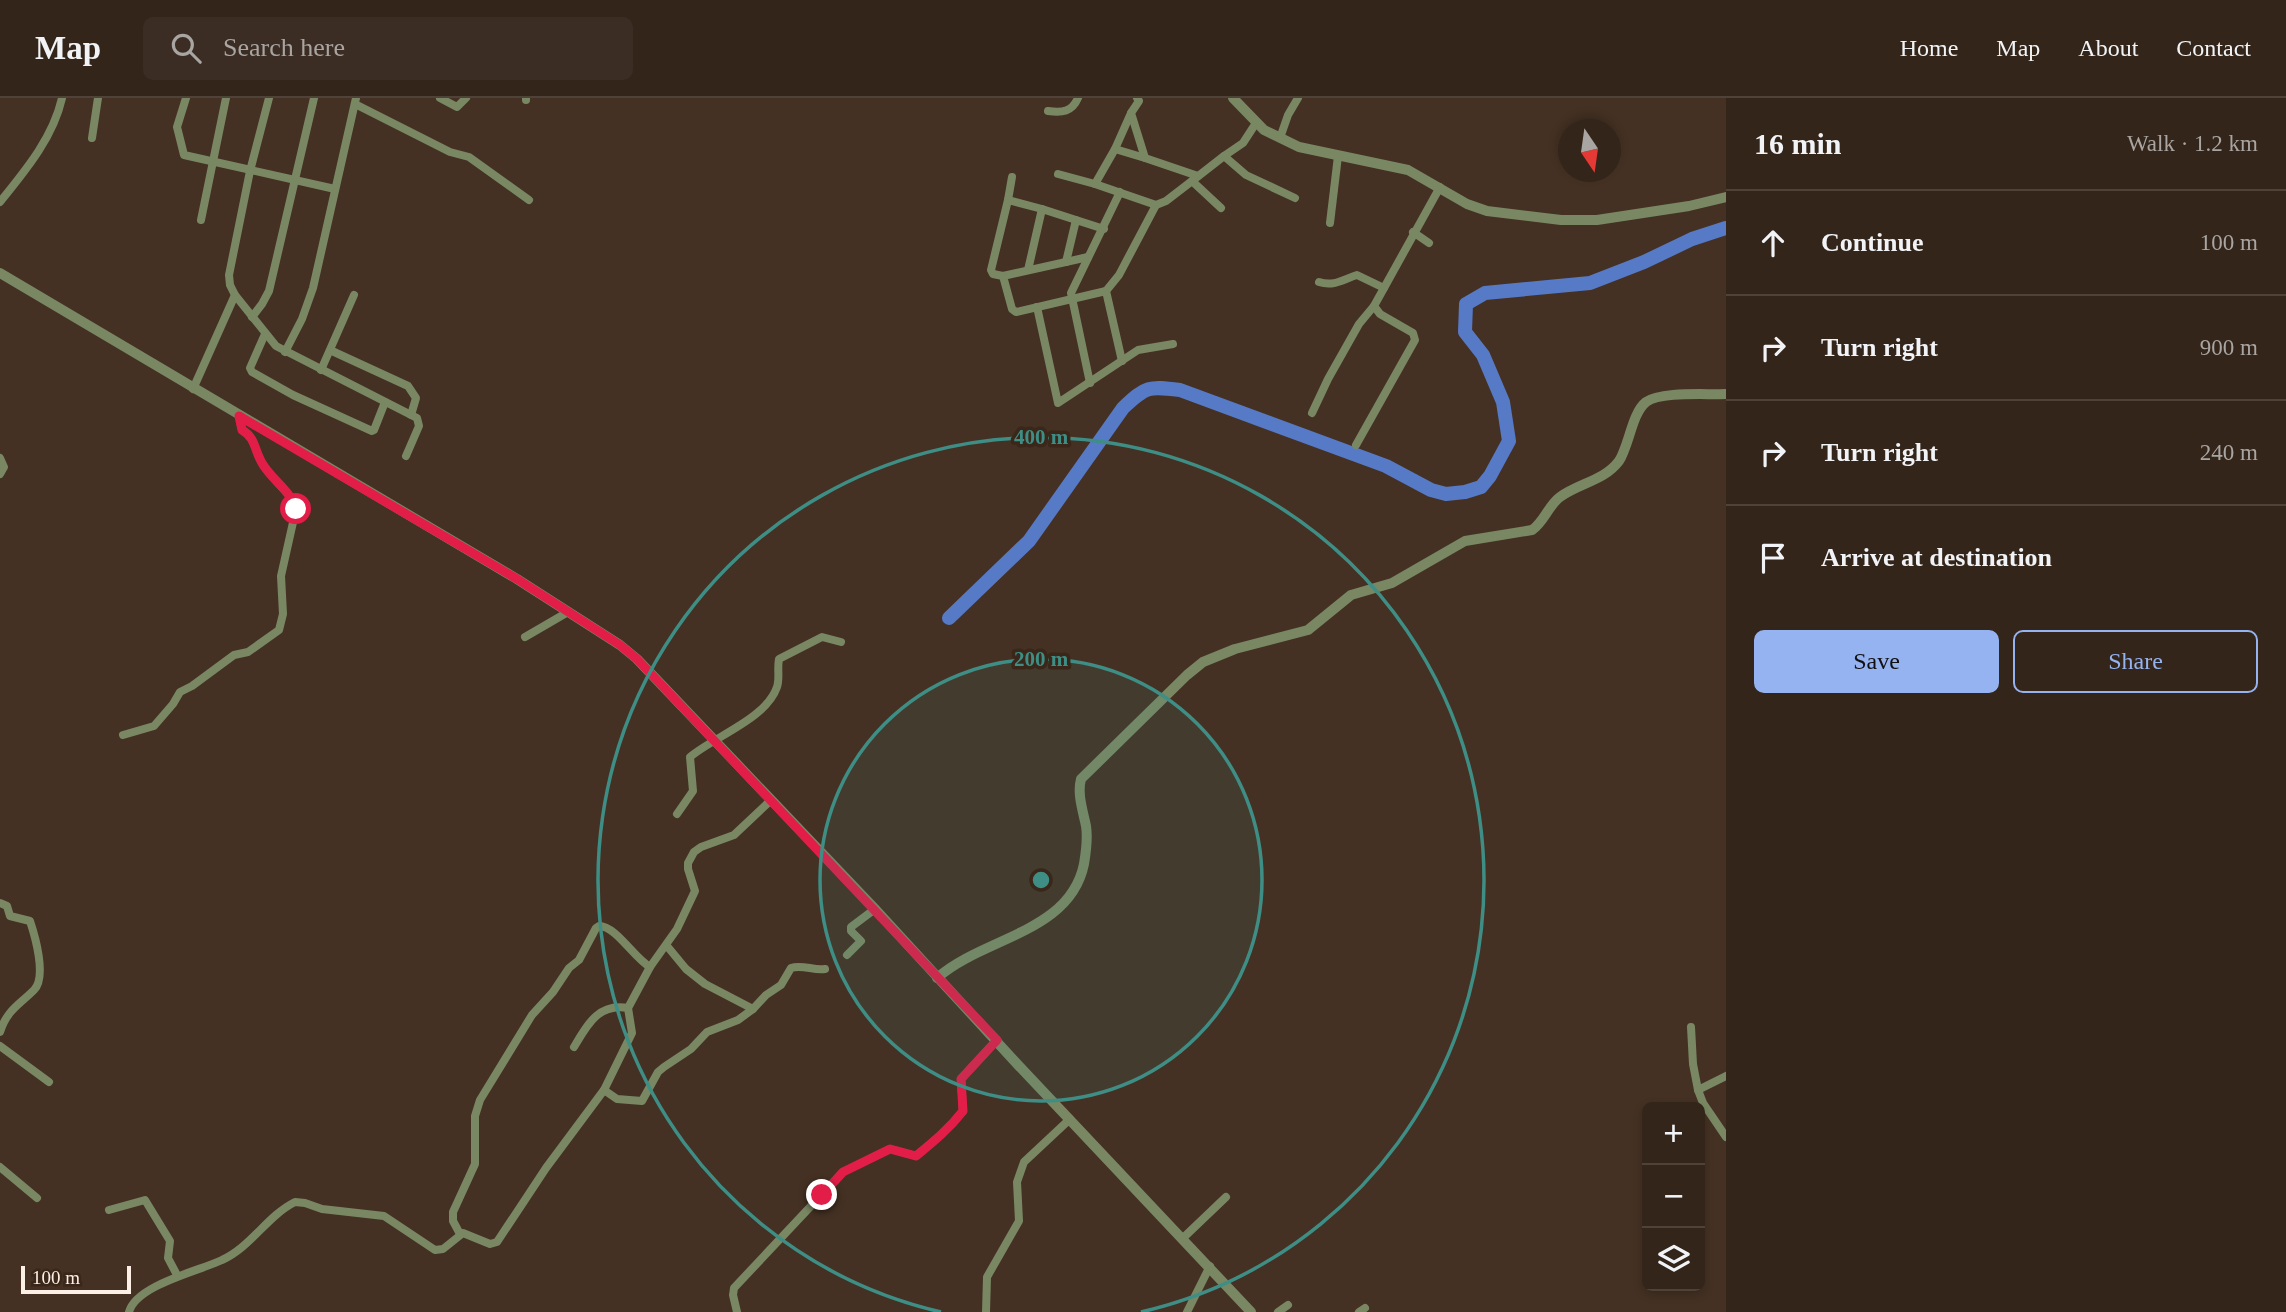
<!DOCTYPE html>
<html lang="en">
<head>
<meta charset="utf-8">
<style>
  :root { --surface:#33251a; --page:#3b2d23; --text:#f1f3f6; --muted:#a9a5a2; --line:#4e4239; --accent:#95b2f1 }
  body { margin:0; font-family:Georgia,serif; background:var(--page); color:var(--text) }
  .controls { position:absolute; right:21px; bottom:21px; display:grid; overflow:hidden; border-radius:10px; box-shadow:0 4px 10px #0003 }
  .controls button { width:63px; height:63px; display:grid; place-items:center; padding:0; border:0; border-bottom:2px solid var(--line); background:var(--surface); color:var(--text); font:35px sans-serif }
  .compass { position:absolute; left:1558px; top:21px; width:63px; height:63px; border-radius:50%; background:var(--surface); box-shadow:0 4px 10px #0003; rotate:167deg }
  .scale { position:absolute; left:21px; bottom:18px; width:110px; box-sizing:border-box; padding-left:7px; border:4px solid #fcefe6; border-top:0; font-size:19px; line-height:24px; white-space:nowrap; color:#fcefe6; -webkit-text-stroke:5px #3a2719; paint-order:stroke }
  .stop { position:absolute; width:21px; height:21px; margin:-16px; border:5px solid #e11d48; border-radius:50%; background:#fff }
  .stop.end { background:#e11d48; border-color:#fff; box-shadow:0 2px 7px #0008 }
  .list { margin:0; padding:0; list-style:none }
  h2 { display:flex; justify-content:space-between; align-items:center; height:91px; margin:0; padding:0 28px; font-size:30px }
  h2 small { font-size:23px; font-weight:400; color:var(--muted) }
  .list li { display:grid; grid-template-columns:46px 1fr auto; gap:21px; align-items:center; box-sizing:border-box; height:105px; padding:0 28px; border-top:2px solid var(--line) }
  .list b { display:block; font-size:26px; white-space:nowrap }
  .list em { font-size:23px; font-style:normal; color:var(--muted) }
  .actions { display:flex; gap:14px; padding:21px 28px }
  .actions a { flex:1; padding:16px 0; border:2px solid var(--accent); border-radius:10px; text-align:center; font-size:24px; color:var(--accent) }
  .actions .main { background:var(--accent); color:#111 }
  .icon { flex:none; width:38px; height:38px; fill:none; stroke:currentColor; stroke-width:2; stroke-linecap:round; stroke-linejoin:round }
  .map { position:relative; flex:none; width:1726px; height:1214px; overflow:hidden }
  header { display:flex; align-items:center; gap:42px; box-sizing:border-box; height:98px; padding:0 35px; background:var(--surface); border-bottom:2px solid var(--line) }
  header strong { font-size:33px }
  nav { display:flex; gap:38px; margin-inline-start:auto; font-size:24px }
  .search { width:490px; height:63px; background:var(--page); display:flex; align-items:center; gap:18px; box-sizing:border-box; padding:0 24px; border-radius:10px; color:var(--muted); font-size:26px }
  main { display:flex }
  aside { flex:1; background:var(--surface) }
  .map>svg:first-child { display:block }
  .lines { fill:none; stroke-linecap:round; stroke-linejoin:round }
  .river { stroke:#577ac7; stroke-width:14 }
  .minor { stroke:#798863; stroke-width:8 }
  .tertiary { stroke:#798863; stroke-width:10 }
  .route { stroke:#e11d48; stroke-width:9 }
  .ring { fill:none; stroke:#3e8e86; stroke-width:3.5 }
  .centre { fill:#3e8e86; stroke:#3a2719; stroke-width:3.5 }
  .ring-label { font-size:21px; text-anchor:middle; font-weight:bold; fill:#3e8e86; stroke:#3a2719; stroke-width:7; stroke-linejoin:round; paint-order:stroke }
</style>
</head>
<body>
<header>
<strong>Map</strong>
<div class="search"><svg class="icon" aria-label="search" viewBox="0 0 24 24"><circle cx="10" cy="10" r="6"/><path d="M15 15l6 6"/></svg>Search here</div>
<nav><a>Home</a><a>Map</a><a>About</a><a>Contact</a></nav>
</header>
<main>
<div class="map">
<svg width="1726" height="1214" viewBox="0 0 1726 1214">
  <rect width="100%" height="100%" fill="#443123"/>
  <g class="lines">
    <path class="river" d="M949,520L1029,443L1123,310C1146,288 1149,288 1180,292L1386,368L1431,392L1446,396L1465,394L1481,389L1490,378L1509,343L1503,304L1483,257L1465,234L1466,206L1485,195L1590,185L1644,164L1692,141L1726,130"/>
    <g class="minor">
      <polyline points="186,0 177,29 184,57 335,91"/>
      <polyline points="440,0 457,9 466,0"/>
      <polyline points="1137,0 1139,3 1131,15 1145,60 1198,78"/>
      <polyline points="526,2 526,0"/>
      <polyline points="355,6 450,54 469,59 529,102"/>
      <path d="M1048,13C1062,15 1072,14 1078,0"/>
      <polyline points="1256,25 1243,45 1224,58 1246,77 1295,100"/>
      <polyline points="92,40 98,0"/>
      <polyline points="1280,40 1288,17 1298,0"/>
      <polyline points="1115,51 1131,15"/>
      <polyline points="1145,60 1115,51 1095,86 1156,107 1166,103 1192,83"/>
      <polyline points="1058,76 1095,86"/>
      <polyline points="1008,102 1012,79"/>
      <path d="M0,104C25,73 53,40 62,0"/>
      <polyline points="1221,110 1192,83 1224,58"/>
      <polyline points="201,122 226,0"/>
      <polyline points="1330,125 1338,58"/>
      <polyline points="1413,134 1429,145"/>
      <polyline points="1088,159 1003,178 1012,211 1016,214 1106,193"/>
      <polyline points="1066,164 1076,122 1104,131"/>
      <polyline points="1028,172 1042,111 1076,122"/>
      <polyline points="1003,178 993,176 991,172 1008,102 1042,111"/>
      <path d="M1319,184C1334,189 1344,181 1357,177L1384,190"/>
      <polyline points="235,197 230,187 229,177 250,73 269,0"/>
      <polyline points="1037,209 1058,305 1138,252 1173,246"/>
      <polyline points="252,219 262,206 269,193 314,0"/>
      <polyline points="265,236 250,270 252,274 293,297 372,333 374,332 385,304"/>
      <polyline points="332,253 408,288 416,300 411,317"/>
      <polyline points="285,254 302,221 313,190 356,0"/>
      <polyline points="1122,263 1106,193 1119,177 1156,107"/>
      <polyline points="321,272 354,197"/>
      <polyline points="1090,285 1071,195 1120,94"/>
      <polyline points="193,291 235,197 276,248 417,320 419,328 406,358"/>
      <polyline points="1312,315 1328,281 1359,226 1374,208"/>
      <polyline points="1356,347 1415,242 1413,235 1380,216 1374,208 1440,89"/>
      <polyline points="0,360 4,369 0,376"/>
      <polyline points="525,539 568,514"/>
      <path d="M123,637L154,628L173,606L180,594L192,588L234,557L248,554L279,532L283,516L281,478L296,411C291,393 271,382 262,365C254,352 256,340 242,332L239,318"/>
      <path d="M677,716L693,693L690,659C715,638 766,621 777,589C780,580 777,571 779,561L822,539L841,544"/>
      <path d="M0,805L7,808L10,818L30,823C35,838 47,879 34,892C19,907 7,912 0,934"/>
      <polyline points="847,857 861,843 851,833 851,829 875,811"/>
      <path d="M753,911L766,897L781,887L791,870C802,866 814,873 825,871"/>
      <polyline points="1691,929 1693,966 1698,992 1726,978"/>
      <polyline points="0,948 49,984"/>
      <path d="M574,949C587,927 598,905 628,910"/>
      <polyline points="604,992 617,1001 642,1003 658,974 664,969 691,951 707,934 738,922 753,911 705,886 686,871 667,848"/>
      <polyline points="1698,992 1703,1005 1726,1039"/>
      <polyline points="0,1069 37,1100"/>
      <polyline points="109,1112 145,1102 170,1143 168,1160 177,1177"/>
      <path d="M460,1136L453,1123V1114L475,1066V1018L480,1002L532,917L553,894L569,870L579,862L596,830L599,828C616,828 634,860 650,869"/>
      <polyline points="1182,1141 1226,1099"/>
      <path d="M129,1214C136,1187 199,1173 222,1162C251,1149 267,1118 295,1104L305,1105L322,1111L384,1118L435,1152L443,1151L463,1135L490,1146L497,1144L546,1070L604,992L632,935L628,910L650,869L677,831L695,793L688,771V765L694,754L701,749L734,737L770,703"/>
      <path d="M737,1214L733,1197L734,1190L843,1074L890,1051L916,1058C933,1044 949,1031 963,1013L961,981L997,942"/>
      <polyline points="986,1214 987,1179 1019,1123 1017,1084 1024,1064 1070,1021"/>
      <polyline points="1187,1214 1210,1168"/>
      <polyline points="1278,1214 1288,1207"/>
      <polyline points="1359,1214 1365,1210"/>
    </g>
    <g class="tertiary">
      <polyline points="1233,0 1264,32 1299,49 1408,72 1467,106 1487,113 1561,122 1597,122 1689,108 1726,99"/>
      <polyline points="0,175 517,481 620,547 637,561 875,811 1019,968 1251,1214"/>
      <path d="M937,880C983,839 1070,835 1084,766C1086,754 1088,740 1086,728C1083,713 1077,696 1081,681L1187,577L1203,564L1235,551L1308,532L1351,497L1392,485L1465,443L1532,432C1544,424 1548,408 1560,399C1579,385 1604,383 1619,363C1629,348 1632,315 1646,304C1661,293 1707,297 1726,296"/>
    </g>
  </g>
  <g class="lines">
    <path class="route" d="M296,411C291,393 271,381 262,365C254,352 256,340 242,332L239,318L517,481L620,547L637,561L997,942L961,981L963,1013C949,1031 933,1044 916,1058L890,1051L843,1074L822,1097"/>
  </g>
  <circle cx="1041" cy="782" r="221" fill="#3e8e86" fill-opacity=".12"/>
  <g class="ring">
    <circle cx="1041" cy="782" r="221"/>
    <path d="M941 1214A443 443 0 1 1 1141 1214"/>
  </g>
  <circle cx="1041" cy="782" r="10" class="centre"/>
  <g class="ring-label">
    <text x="1041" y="346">400 m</text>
    <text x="1041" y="568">200 m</text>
  </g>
</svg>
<div class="controls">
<button>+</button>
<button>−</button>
<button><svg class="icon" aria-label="layers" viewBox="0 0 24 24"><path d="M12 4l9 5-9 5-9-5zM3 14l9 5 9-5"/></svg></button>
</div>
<svg class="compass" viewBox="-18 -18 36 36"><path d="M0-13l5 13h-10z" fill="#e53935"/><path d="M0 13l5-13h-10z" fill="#a9a5a2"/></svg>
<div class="scale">100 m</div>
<div class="stop" style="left:296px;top:411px"></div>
<div class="stop end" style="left:822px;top:1097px"></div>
</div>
<aside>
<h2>16 min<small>Walk · 1.2 km</small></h2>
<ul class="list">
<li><svg class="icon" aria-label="ahead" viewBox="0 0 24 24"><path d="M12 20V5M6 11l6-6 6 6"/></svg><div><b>Continue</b></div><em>100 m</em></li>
<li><svg class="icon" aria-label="right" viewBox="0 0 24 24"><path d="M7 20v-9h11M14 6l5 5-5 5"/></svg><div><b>Turn right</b></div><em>900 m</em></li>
<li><svg class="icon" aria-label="right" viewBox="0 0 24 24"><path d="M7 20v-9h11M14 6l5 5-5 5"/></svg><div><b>Turn right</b></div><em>240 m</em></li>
<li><svg class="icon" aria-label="arrive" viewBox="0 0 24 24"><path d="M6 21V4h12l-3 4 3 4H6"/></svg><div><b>Arrive at destination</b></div></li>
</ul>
<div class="actions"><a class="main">Save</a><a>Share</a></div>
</aside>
</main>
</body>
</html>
